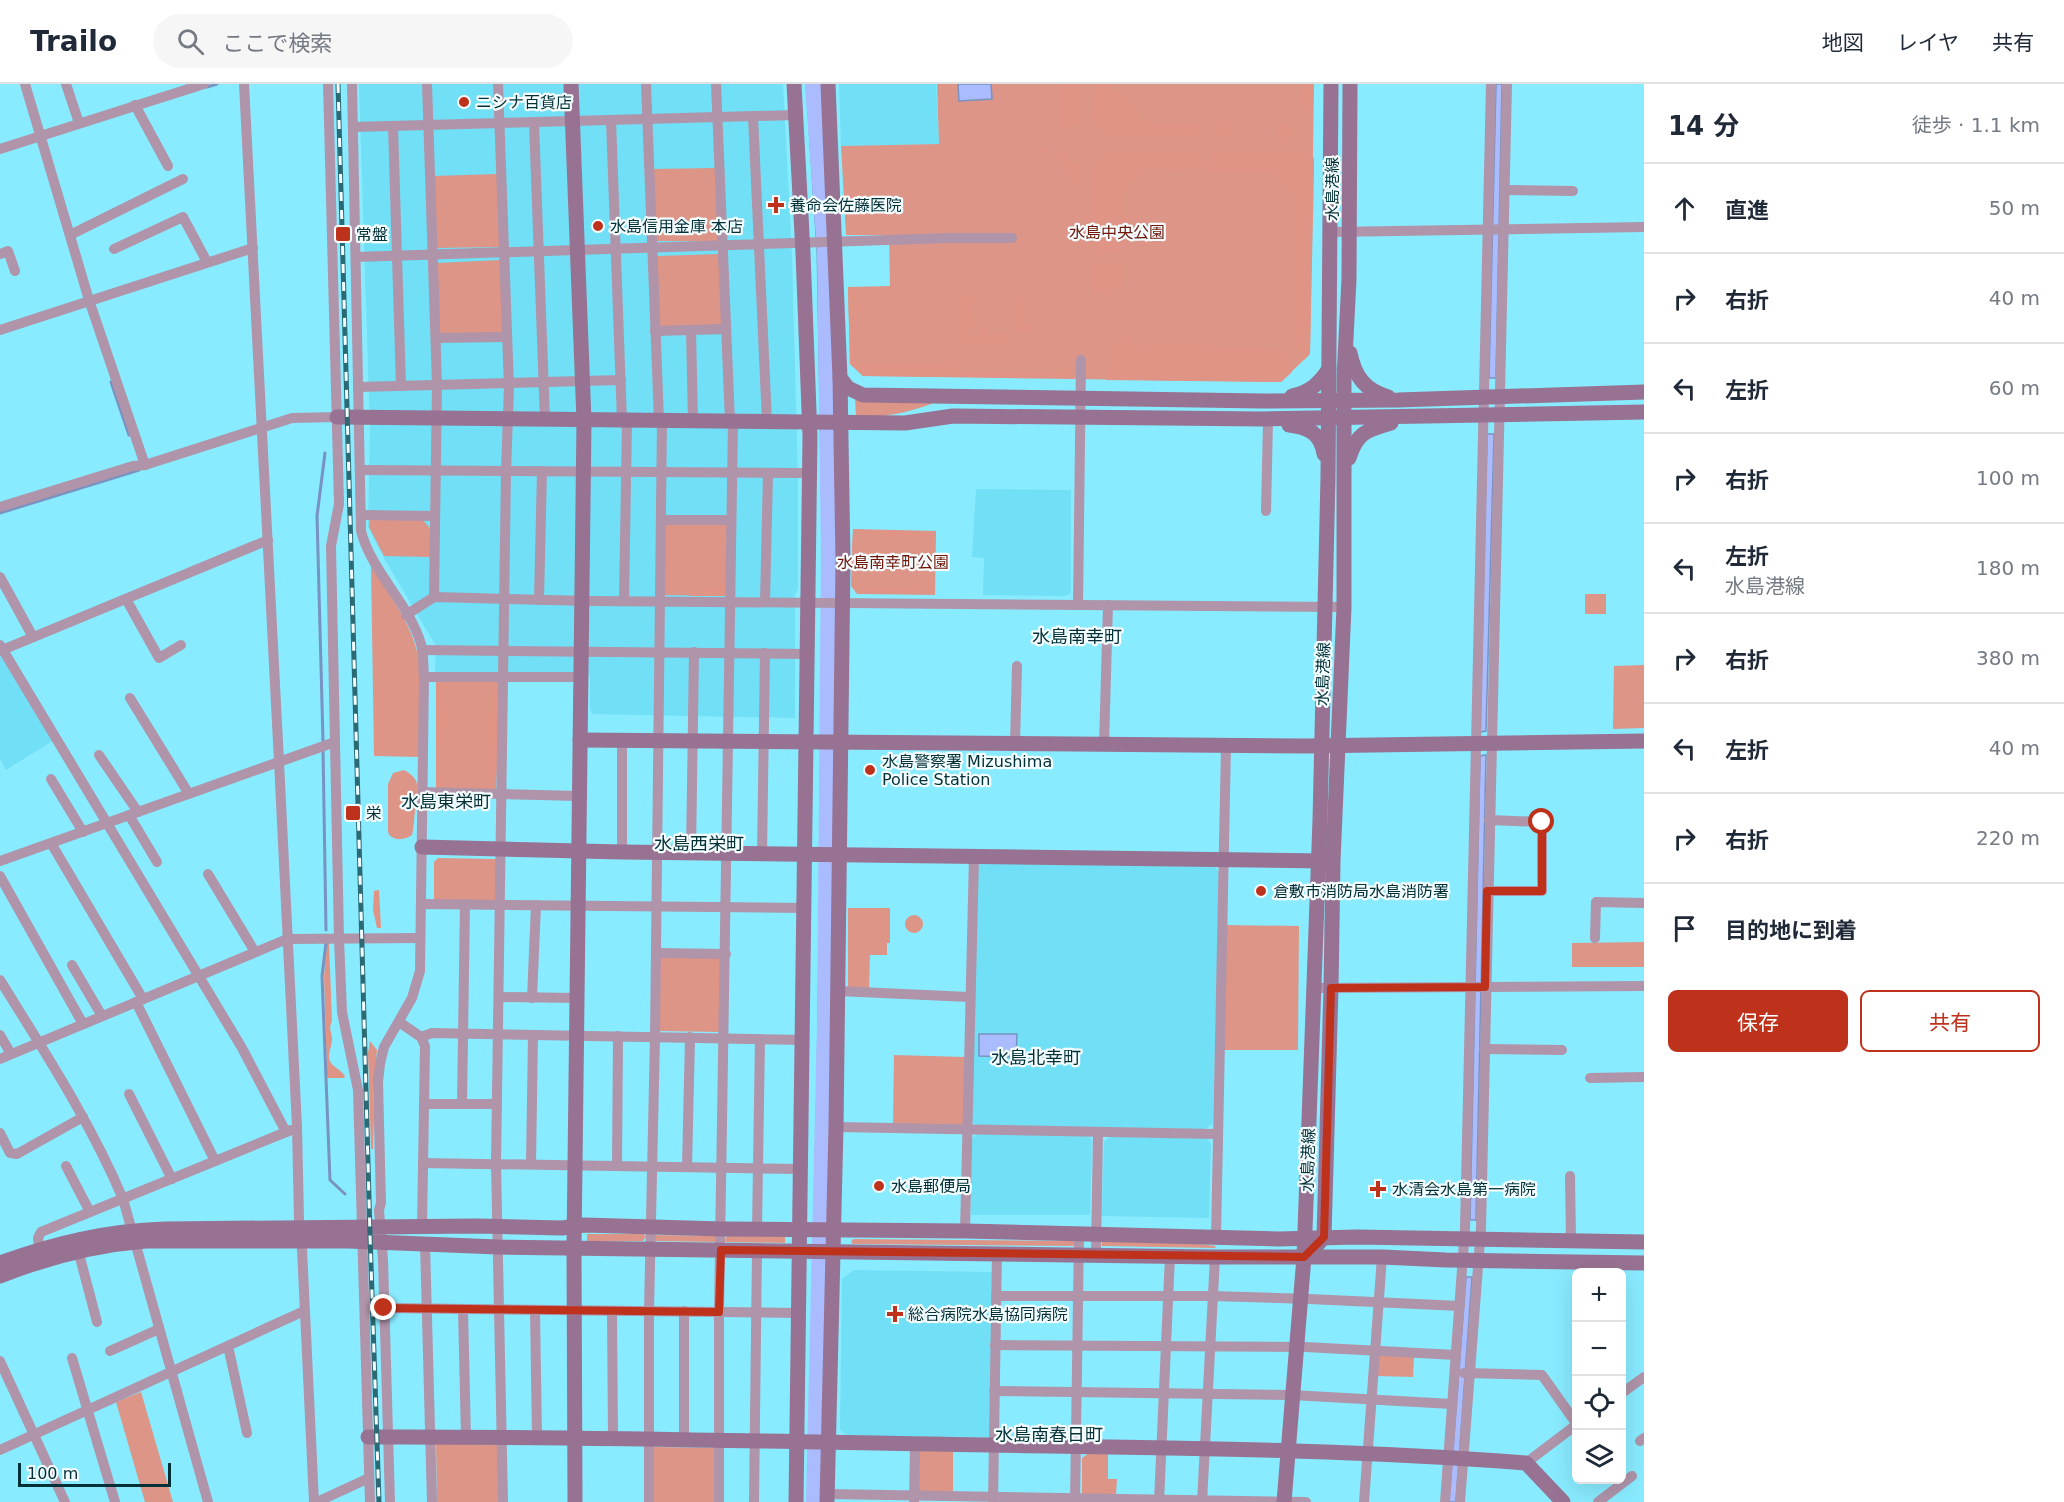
<!DOCTYPE html>
<html lang="ja">
<head>
<meta charset="utf-8">
<style>
  :root { --surface:#fff; --page:#f6f6f7; --text:#1f2937; --muted:#747a83; --line:#e0e1e3; --accent:#be321c }
  body { margin:0; font-family:"DejaVu Sans","Noto Sans JP",sans-serif; background:var(--page); color:var(--text) }
  .controls { position:absolute; right:18px; bottom:18px; display:grid; overflow:hidden; border-radius:9px; box-shadow:0 6px 24px #0002 }
  .controls button { width:54px; height:54px; display:grid; place-items:center; padding:0; border:0; border-bottom:2px solid var(--line); background:var(--surface); color:var(--text); font:30px sans-serif }
  .scale { position:absolute; left:18px; bottom:15px; width:153px; box-sizing:border-box; padding-left:6px; border:3px solid #023037; border-top:0; font-size:16px; line-height:21px; white-space:nowrap; color:#023037; -webkit-text-stroke:4px #f4fdff; paint-order:stroke }
  .stop { position:absolute; width:18px; height:18px; margin:-14px; border:4px solid #be321c; border-radius:50%; background:#fff }
  .stop.end { background:#be321c; border-color:#fff; box-shadow:0 2px 6px #0008 }
  .list { margin:0; padding:0; list-style:none }
  h2 { display:flex; justify-content:space-between; align-items:center; height:78px; margin:0; padding:0 24px; font-size:26px }
  h2 small { font-size:20px; font-weight:400; color:var(--muted) }
  .list li { display:grid; grid-template-columns:39px 1fr auto; gap:18px; align-items:center; box-sizing:border-box; height:90px; padding:0 24px; border-top:2px solid var(--line) }
  .list b { display:block; font-size:22px; white-space:nowrap }
  .list p { margin:0; font-size:20px; white-space:nowrap; color:var(--muted) }
  .list em { font-size:20px; font-style:normal; color:var(--muted) }
  .actions { display:flex; gap:12px; padding:18px 24px }
  .actions a { flex:1; padding:14px 0; border:2px solid var(--accent); border-radius:9px; text-align:center; font-size:21px; color:var(--accent) }
  .actions .main { background:var(--accent); color:#fff }
  .icon { flex:none; width:33px; height:33px; fill:none; stroke:currentColor; stroke-width:2; stroke-linecap:round; stroke-linejoin:round }
  .map { position:relative; flex:none; width:1644px; height:1418px; overflow:hidden }
  header { display:flex; align-items:center; gap:36px; box-sizing:border-box; height:84px; padding:0 30px; background:var(--surface); border-bottom:2px solid var(--line) }
  header strong { font-size:28px }
  nav { display:flex; gap:33px; margin-inline-start:auto; font-size:21px }
  .search { width:420px; height:54px; background:var(--page); display:flex; align-items:center; gap:15px; box-sizing:border-box; padding:0 21px; border-radius:33px; color:var(--muted); font-size:22px }
  main { display:flex }
  aside { flex:1; background:var(--surface) }
  .map>svg:first-child { display:block }
  .built { fill:#71dff5 }
  .green { fill:#dc9587 }
  .forest { fill:#df9485 }
  .water { fill:#aabcfd; stroke:#7892c2; stroke-width:1.5 }
  .lines { fill:none; stroke-linecap:round; stroke-linejoin:round }
  .stream { stroke:#7892c2; stroke-width:3 }
  .river { stroke:#aabcfd; stroke-width:18 }
  .street { stroke:#af94aa; stroke-width:10 }
  .secondary { stroke:#987292; stroke-width:15 }
  .rail-casing { stroke:#2b6974; stroke-width:5 }
  .rail { stroke:#f4fdff; stroke-width:3; stroke-dasharray:9; stroke-linecap:butt }
  .route { stroke:#be321c; stroke-width:8 }
  .poi-dot { fill:#be321c; stroke:#f4fdff; stroke-width:2 }
  .labels { text-anchor:middle; dominant-baseline:central; stroke-width:4.5; stroke-linejoin:round; paint-order:stroke }
  .poi-label { font-size:16px; fill:#023037; stroke:#f4fdff; text-anchor:start }
  .street-label { font-size:16px; fill:#023037; stroke:#f4fdff }
  .park-label { font-size:16px; fill:#701709; stroke:#f4fdff }
  .neighbourhood-label { font-size:18px; fill:#023037; stroke:#f4fdff }
</style>
</head>
<body>
<header>
<strong>Trailo</strong>
<div class="search"><svg class="icon" aria-label="search" viewBox="0 0 24 24"><circle cx="10" cy="10" r="6"/><path d="M15 15l6 6"/></svg>ここで検索</div>
<nav><a>地図</a><a>レイヤ</a><a>共有</a></nav>
</header>
<main>
<div class="map">
<svg width="1644" height="1418" viewBox="0 0 1644 1418">
  <rect width="100%" height="100%" fill="#89ebff"/>
  <g class="built">
    <polygon points="359,0 783,0 792,171 798,395 798,505 795,510 795,634 592,630 590,624 590,591 435,590 436,562 384,474 368,443 370,345"/>
    <polygon points="839,0 936,0 939,60 841,62"/>
    <polygon points="976,405 1071,406 1071,509 1065,512 983,511 984,474 972,473"/>
    <polygon points="0,571 54,656 6,686 0,675"/>
    <polygon points="983,777 1214,781 1219,788 1213,1040 1205,1045 975,1041 971,1035 976,782"/>
    <polygon points="977,1050 1087,1051 1092,1056 1090,1131 971,1131 971,1056"/>
    <polygon points="1111,1052 1205,1052 1211,1060 1209,1134 1102,1132 1104,1058"/>
    <polygon points="854,1186 993,1188 991,1353 847,1352 840,1345 842,1195"/>
  </g>
  <g class="green">
    <polygon points="937,0 1314,0 1310,270 1281,298 863,292 850,280 848,203 890,202 889,151 846,151 841,62 939,60"/>
    <polygon points="716,84 720,157 656,157 652,85"/>
    <polygon points="498,90 500,163 436,164 433,92"/>
    <polygon points="720,170 724,242 659,244 657,172"/>
    <polygon points="500,176 503,249 440,251 437,179"/>
    <path d="M855,313L939,317C907,329 890,333 856,333Z"/>
    <polygon points="370,435 423,436 432,447 430,473 384,472 369,443"/>
    <polygon points="665,439 728,440 727,512 664,511"/>
    <polygon points="853,445 936,447 935,511 857,510 851,502"/>
    <path d="M371,482C390,512 413,541 419,576V673L374,672Z"/>
    <rect x="1585" y="510" width="21" height="20"/>
    <polygon points="1644,581 1644,644 1613,645 1614,582"/>
    <polygon points="436,596 500,596 496,707 436,705"/>
    <path d="M404,686C424,696 417,710 415,727C414,735 414,743 412,751C405,756 396,757 389,751L388,747V700L393,689Z"/>
    <polygon points="438,774 497,775 496,817 434,816 434,778"/>
    <polygon points="848,824 890,824 890,859 887,859 887,871 870,871 869,904 848,903"/>
    <circle cx="914" cy="840" r="9"/>
    <polygon points="1224,841 1299,842 1298,966 1223,966"/>
    <polygon points="1644,858 1644,883 1572,883 1572,859"/>
    <polygon points="660,872 722,874 720,948 658,947"/>
    <polygon points="894,971 965,973 964,1039 959,1042 893,1041"/>
    <polygon points="587,1150 643,1150 646,1152 643,1157 587,1157"/>
    <polygon points="654,1151 716,1152 715,1158 654,1157"/>
    <polygon points="727,1152 785,1152 785,1159 726,1158 725,1156"/>
    <polygon points="853,1155 1073,1157 1075,1159 1073,1162 853,1160 851,1158"/>
    <polygon points="1102,1156 1182,1158 1216,1162 1215,1164 1102,1162"/>
    <polygon points="1378,1270 1414,1272 1413,1293 1377,1292"/>
    <polygon points="141,1308 173,1418 145,1418 116,1318"/>
    <polygon points="436,1359 498,1361 499,1418 437,1418"/>
    <polygon points="654,1363 717,1364 716,1418 653,1418"/>
    <polygon points="918,1366 953,1366 953,1408 917,1408"/>
    <polygon points="1089,1369 1108,1369 1108,1395 1117,1395 1116,1411 1082,1410 1082,1374"/>
  </g>
  <g class="forest">
    <polygon points="1060,0 1080,0 1079,37 1066,47 1060,46"/>
    <polygon points="1093,0 1110,0 1123,14 1138,23 1140,38 1197,40 1197,53 1107,52 1100,41 1092,37"/>
    <polygon points="1301,0 1313,0 1313,23 1300,24"/>
    <circle cx="1223" cy="46" r="9"/>
    <circle cx="1284" cy="49" r="9"/>
    <polygon points="1039,63 1046,63 1046,69 1065,68 1070,76 1079,81 1079,102 1071,101 1070,88 1062,81 1056,71 1039,71"/>
    <polygon points="1107,66 1198,67 1205,77 1213,67 1309,66 1314,75 1314,88 1310,270 1304,276 1292,257 1295,255 1295,112 1270,88 1213,88 1205,77 1197,87 1143,86 1123,105 1123,167 1091,167 1092,81 1099,77"/>
    <polygon points="1091,179 1123,179 1123,203 1091,212"/>
    <polygon points="848,203 854,203 857,223 855,277 859,280 957,279 958,287 1061,287 1061,282 1072,282 1072,294 863,292 850,280"/>
    <polygon points="960,210 972,210 975,214 971,225 975,241 967,245 965,249 967,254 976,255 980,246 991,250 1010,248 1010,258 960,260"/>
    <polygon points="1016,214 1022,214 1022,240 1030,240 1030,248 1016,248"/>
    <polygon points="1125,249 1138,263 1143,265 1149,260 1277,265 1292,288 1281,298 1106,296 1111,268"/>
    <polygon points="853,446 935,448 933,509 930,509 930,453 884,452 884,449 858,449 857,467 852,467"/>
    <polygon points="852,482 857,482 857,499 862,504 924,504 924,509 859,508 853,501"/>
    <polygon points="721,491 727,492 727,512 689,512 689,505 717,505 720,503"/>
    <path d="M436,596H448V604L443,605V627H447L448,647C435,662 442,687 442,705H436Z"/>
    <polygon points="494,604 499,604 496,699 493,699 484,688 490,675 486,651 486,629 491,628 491,608"/>
    <polygon points="379,806 381,844 377,844 373,826 374,807"/>
    <path d="M327,858L329,859L332,937C328,945 332,948 332,955C332,964 326,971 331,979C336,985 341,986 345,992L344,994H328L327,992L324,892Z"/>
    <polygon points="660,872 722,874 722,908 714,908 715,878 664,877 663,896 660,896"/>
    <polygon points="370,957 377,966 373,1006 374,1031 373,1065 371,1065 368,969"/>
  </g>
  <g class="water">
    <polygon points="958,0 991,0 992,15 959,17"/>
    <polygon points="1496,0 1502,0 1496,294 1489,294"/>
    <polygon points="1487,350 1494,350 1486,647 1480,648"/>
    <polygon points="1486,671 1476,1136 1470,1136 1480,672"/>
    <polygon points="979,950 1017,950 1016,973 979,972"/>
    <polygon points="1466,1193 1472,1193 1456,1418 1449,1418"/>
  </g>
  <g class="lines">
    <g class="stream">
      <polyline points="807,0 818,169 821,334"/>
      <polyline points="207,3 217,0"/>
      <polyline points="111,298 129,351"/>
      <polyline points="821,343 825,528 823,652"/>
      <polyline points="0,429 139,386"/>
      <polyline points="323,657 317,432 325,369"/>
      <polyline points="323,665 326,846"/>
      <polyline points="821,766 823,661"/>
      <polyline points="326,859 322,892 330,1096 345,1110"/>
      <polyline points="816,1141 821,775"/>
      <polyline points="810,1354 815,1171"/>
      <polyline points="809,1418 810,1363"/>
    </g>
    <polyline class="river" points="814,0 826,168 830,472 826,942 815,1418"/>
    <g class="street">
      <polyline points="25,0 89,216 145,381"/>
      <polyline points="66,0 79,39"/>
      <polyline points="244,0 279,678 297,1043 299,1136 302,1165 314,1418"/>
      <polyline points="328,0 339,420 331,462 339,855 342,928 358,1006 370,1418"/>
      <path d="M352,0L361,447C372,489 409,519 421,560C424,570 423,582 424,593L420,887L412,914L384,963L380,980L378,998L381,1119L379,1126L383,1176L390,1418"/>
      <polyline points="427,0 437,301 434,513"/>
      <polyline points="498,0 509,303 506,387 496,1080 503,1418"/>
      <polyline points="646,0 659,337"/>
      <polyline points="716,0 730,338"/>
      <polyline points="135,21 168,82"/>
      <polyline points="753,32 767,338"/>
      <polyline points="611,36 622,337"/>
      <polyline points="534,39 545,336"/>
      <polyline points="393,42 401,302"/>
      <polyline points="353,43 795,31"/>
      <polyline points="0,65 204,0"/>
      <polyline points="1504,106 1573,107"/>
      <polyline points="1330,148 1644,143"/>
      <polyline points="70,151 183,95"/>
      <polyline points="114,165 183,133 207,178"/>
      <polyline points="0,170 8,167 15,187"/>
      <polyline points="356,173 950,154 1012,154"/>
      <polyline points="0,246 253,164"/>
      <polyline points="691,246 693,337"/>
      <polyline points="655,247 726,245"/>
      <polyline points="436,254 507,253"/>
      <polyline points="358,303 621,296"/>
      <polyline points="360,386 809,389"/>
      <polyline points="0,423 133,382 145,381 292,334 337,333"/>
      <polyline points="1266,427 1268,337"/>
      <polyline points="361,431 435,432"/>
      <polyline points="661,436 731,436"/>
      <polyline points="0,493 33,553"/>
      <polyline points="126,515 159,574 181,561"/>
      <polyline points="539,516 542,387"/>
      <polyline points="624,517 627,337"/>
      <polyline points="765,518 768,389"/>
      <polyline points="1078,521 1081,276"/>
      <polyline points="406,531 434,513 589,517 1344,523"/>
      <polyline points="0,561 242,964 286,1048"/>
      <polyline points="422,566 807,570"/>
      <polyline points="0,567 268,456"/>
      <polyline points="424,593 580,593"/>
      <polyline points="130,614 189,710"/>
      <polyline points="622,656 622,768"/>
      <polyline points="1015,660 1017,582"/>
      <polyline points="1104,661 1108,521"/>
      <polyline points="99,671 138,728"/>
      <polyline points="51,695 83,748"/>
      <polyline points="423,708 579,712"/>
      <polyline points="129,731 157,778"/>
      <polyline points="51,759 143,915"/>
      <polyline points="691,769 694,568"/>
      <polyline points="762,770 765,569"/>
      <polyline points="0,777 335,658"/>
      <polyline points="208,790 255,868"/>
      <polyline points="0,792 83,940"/>
      <polyline points="1487,807 1542,807 1542,738 1489,736"/>
      <polyline points="421,820 805,824"/>
      <polyline points="1595,854 1596,818 1644,819"/>
      <polyline points="656,869 726,870"/>
      <polyline points="72,881 102,932"/>
      <path d="M0,896C44,967 90,1037 123,1115L208,1418"/>
      <polyline points="1314,904 1644,902"/>
      <polyline points="838,907 969,913"/>
      <polyline points="499,913 577,914"/>
      <polyline points="532,914 536,821"/>
      <polyline points="136,918 215,1077"/>
      <polyline points="399,938 421,953 425,962 422,1143"/>
      <polyline points="0,951 11,970"/>
      <polyline points="421,953 432,949 803,956"/>
      <polyline points="1484,965 1562,966"/>
      <polyline points="0,975 287,855 420,854"/>
      <polyline points="1590,994 1644,993"/>
      <polyline points="129,1010 172,1095"/>
      <polyline points="424,1020 497,1020"/>
      <polyline points="462,1020 465,820"/>
      <polyline points="836,1043 1217,1050"/>
      <polyline points="0,1049 10,1069 17,1070 83,1033"/>
      <polyline points="423,1079 801,1085"/>
      <polyline points="531,1080 533,951"/>
      <polyline points="66,1082 90,1128"/>
      <polyline points="617,1082 618,952"/>
      <polyline points="687,1083 690,953"/>
      <polyline points="1570,1092 1571,1156"/>
      <polyline points="757,1146 760,955"/>
      <polyline points="965,1147 974,773"/>
      <polyline points="1216,1153 1226,662"/>
      <polyline points="425,1160 432,1418"/>
      <polyline points="39,1165 38,1154 41,1148 291,1046"/>
      <polyline points="78,1166 97,1238"/>
      <polyline points="1096,1170 1098,1048"/>
      <polyline points="996,1212 1212,1212 1309,1215 1460,1222"/>
      <polyline points="384,1224 798,1229"/>
      <polyline points="463,1225 466,1354"/>
      <polyline points="535,1226 537,1354"/>
      <polyline points="612,1227 613,1355"/>
      <polyline points="684,1227 684,1357"/>
      <polyline points="995,1261 1305,1263 1456,1271"/>
      <polyline points="228,1262 247,1349"/>
      <polyline points="110,1267 159,1245"/>
      <polyline points="72,1274 115,1418"/>
      <polyline points="0,1277 65,1418"/>
      <polyline points="1464,1289 1542,1291 1576,1339"/>
      <polyline points="994,1307 1292,1311 1452,1320"/>
      <polyline points="1622,1309 1644,1293"/>
      <polyline points="1640,1357 1644,1354"/>
      <polyline points="0,1366 304,1227"/>
      <polyline points="1526,1379 1576,1341"/>
      <polyline points="827,1410 1306,1418"/>
      <polyline points="317,1418 369,1394"/>
      <polyline points="649,1418 649,1227 655,953 662,337"/>
      <polyline points="719,1418 719,1228 733,338"/>
      <polyline points="754,1418 757,1166"/>
      <polyline points="914,1418 915,1360"/>
      <polyline points="993,1418 997,1169"/>
      <polyline points="1075,1418 1079,1150"/>
      <polyline points="1159,1418 1170,1172"/>
      <polyline points="1202,1418 1215,1173"/>
      <polyline points="1364,1418 1382,1173"/>
      <polyline points="1445,1418 1465,1144 1491,0"/>
      <polyline points="1460,1418 1481,1144 1507,0"/>
      <polyline points="1598,1418 1632,1392"/>
    </g>
    <g class="secondary">
      <polyline points="571,0 584,337 574,1163 575,1418"/>
      <polyline points="794,0 803,169 810,353 796,1418"/>
      <path d="M1350,269C1355,293 1365,306 1388,313"/>
      <polyline points="840,294 848,304 863,311 1263,317 1398,316 1644,308"/>
      <path d="M1292,312C1310,308 1319,300 1329,285"/>
      <polyline points="337,333 905,339 953,332 1262,335 1644,328"/>
      <path d="M1289,341C1308,343 1321,349 1324,370"/>
      <path d="M1349,374C1357,348 1367,346 1391,339"/>
      <polyline points="580,656 1306,662 1644,657"/>
      <polyline points="422,763 622,768 1325,777"/>
      <polyline points="1317,1161 1324,1153 1331,904 1333,777 1344,523 1344,294 1349,195 1350,0"/>
      <path d="M0,1179C55,1159 106,1147 165,1145L476,1142L562,1144L584,1141L722,1145L965,1147L1279,1155L1357,1153L1644,1158"/>
      <path d="M0,1192C48,1173 95,1161 146,1157H348L498,1163L1215,1173H1382L1446,1176L1644,1179"/>
      <path d="M368,1353C575,1352 783,1358 991,1361C1169,1364 1348,1365 1526,1379L1563,1418"/>
      <polyline points="827,1418 836,1043 843,477 840,294 828,0"/>
      <polyline points="1284,1418 1304,1173 1320,736 1328,393 1331,0"/>
    </g>
    <g class="rail-casing">
      <polyline id="rail" points="338,0 370,1151 379,1418"/>
    </g>
    <use href="#rail" class="rail"/>
  </g>
  <g class="lines">
    <polyline class="route" points="384,1224 719,1228 721,1166 1304,1173 1324,1153 1331,904 1485,903 1487,807 1542,807 1542,738"/>
  </g>
  <g class="poi-dot">
    <circle cx="464" cy="18" r="6"/>
    <path d="M773 112h6v6h6v6h-6v6h-6v-6h-6v-6h6z"/>
    <circle cx="598" cy="142" r="6"/>
    <rect x="335" y="142" width="16" height="16" rx="3"/>
    <circle cx="870" cy="686" r="6"/>
    <rect x="345" y="721" width="16" height="16" rx="3"/>
    <circle cx="1261" cy="807" r="6"/>
    <circle cx="879" cy="1102" r="6"/>
    <path d="M1375 1096h6v6h6v6h-6v6h-6v-6h-6v-6h6z"/>
    <path d="M892 1221h6v6h6v6h-6v6h-6v-6h-6v-6h6z"/>
  </g>
  <g class="labels">
    <g class="poi-label">
      <text x="476" y="18">ニシナ百貨店</text>
      <text x="790" y="121">養命会佐藤医院</text>
      <text x="610" y="142">水島信用金庫 本店</text>
      <text x="356" y="150">常盤</text>
      <text x="882" y="677">水島警察署 Mizushima<tspan x="882" dy="18">Police Station</tspan></text>
      <text x="366" y="729">栄</text>
      <text x="1273" y="807">倉敷市消防局水島消防署</text>
      <text x="891" y="1102">水島郵便局</text>
      <text x="1392" y="1105">水清会水島第一病院</text>
      <text x="908" y="1230">総合病院水島協同病院</text>
    </g>
    <g class="street-label">
      <text transform="translate(1332 105) rotate(-90)">水島港線</text>
      <text transform="translate(1323 590) rotate(-88)">水島港線</text>
      <text transform="translate(1308 1076) rotate(-88)">水島港線</text>
    </g>
    <g class="park-label">
      <text x="1117" y="148">水島中央公園</text>
      <text x="893" y="478">水島南幸町公園</text>
    </g>
    <g class="neighbourhood-label">
      <text x="1077" y="552">水島南幸町</text>
      <text x="446" y="717">水島東栄町</text>
      <text x="699" y="759">水島西栄町</text>
      <text x="1036" y="973">水島北幸町</text>
      <text x="1049" y="1350">水島南春日町</text>
    </g>
  </g>
</svg>
<div class="controls">
<button>+</button>
<button>−</button>
<button><svg class="icon" aria-label="locate" viewBox="0 0 24 24"><circle cx="12" cy="12" r="6"/><path d="M12 2v4M12 18v4M2 12h4M18 12h4"/></svg></button>
<button><svg class="icon" aria-label="layers" viewBox="0 0 24 24"><path d="M12 4l9 5-9 5-9-5zM3 14l9 5 9-5"/></svg></button>
</div>
<div class="scale">100 m</div>
<div class="stop" style="left:1542px;top:738px"></div>
<div class="stop end" style="left:384px;top:1224px"></div>
</div>
<aside>
<h2>14 分<small>徒歩 · 1.1 km</small></h2>
<ul class="list">
<li><svg class="icon" aria-label="ahead" viewBox="0 0 24 24"><path d="M12 20V5M6 11l6-6 6 6"/></svg><div><b>直進</b></div><em>50 m</em></li>
<li><svg class="icon" aria-label="right" viewBox="0 0 24 24"><path d="M7 20v-9h11M14 6l5 5-5 5"/></svg><div><b>右折</b></div><em>40 m</em></li>
<li><svg class="icon" aria-label="left" viewBox="0 0 24 24"><path d="M17 20v-9H6M10 6l-5 5 5 5"/></svg><div><b>左折</b></div><em>60 m</em></li>
<li><svg class="icon" aria-label="right" viewBox="0 0 24 24"><path d="M7 20v-9h11M14 6l5 5-5 5"/></svg><div><b>右折</b></div><em>100 m</em></li>
<li><svg class="icon" aria-label="left" viewBox="0 0 24 24"><path d="M17 20v-9H6M10 6l-5 5 5 5"/></svg><div><b>左折</b><p>水島港線</p></div><em>180 m</em></li>
<li><svg class="icon" aria-label="right" viewBox="0 0 24 24"><path d="M7 20v-9h11M14 6l5 5-5 5"/></svg><div><b>右折</b></div><em>380 m</em></li>
<li><svg class="icon" aria-label="left" viewBox="0 0 24 24"><path d="M17 20v-9H6M10 6l-5 5 5 5"/></svg><div><b>左折</b></div><em>40 m</em></li>
<li><svg class="icon" aria-label="right" viewBox="0 0 24 24"><path d="M7 20v-9h11M14 6l5 5-5 5"/></svg><div><b>右折</b></div><em>220 m</em></li>
<li><svg class="icon" aria-label="arrive" viewBox="0 0 24 24"><path d="M6 21V4h12l-3 4 3 4H6"/></svg><div><b>目的地に到着</b></div></li>
</ul>
<div class="actions"><a class="main">保存</a><a>共有</a></div>
</aside>
</main>
</body>
</html>
